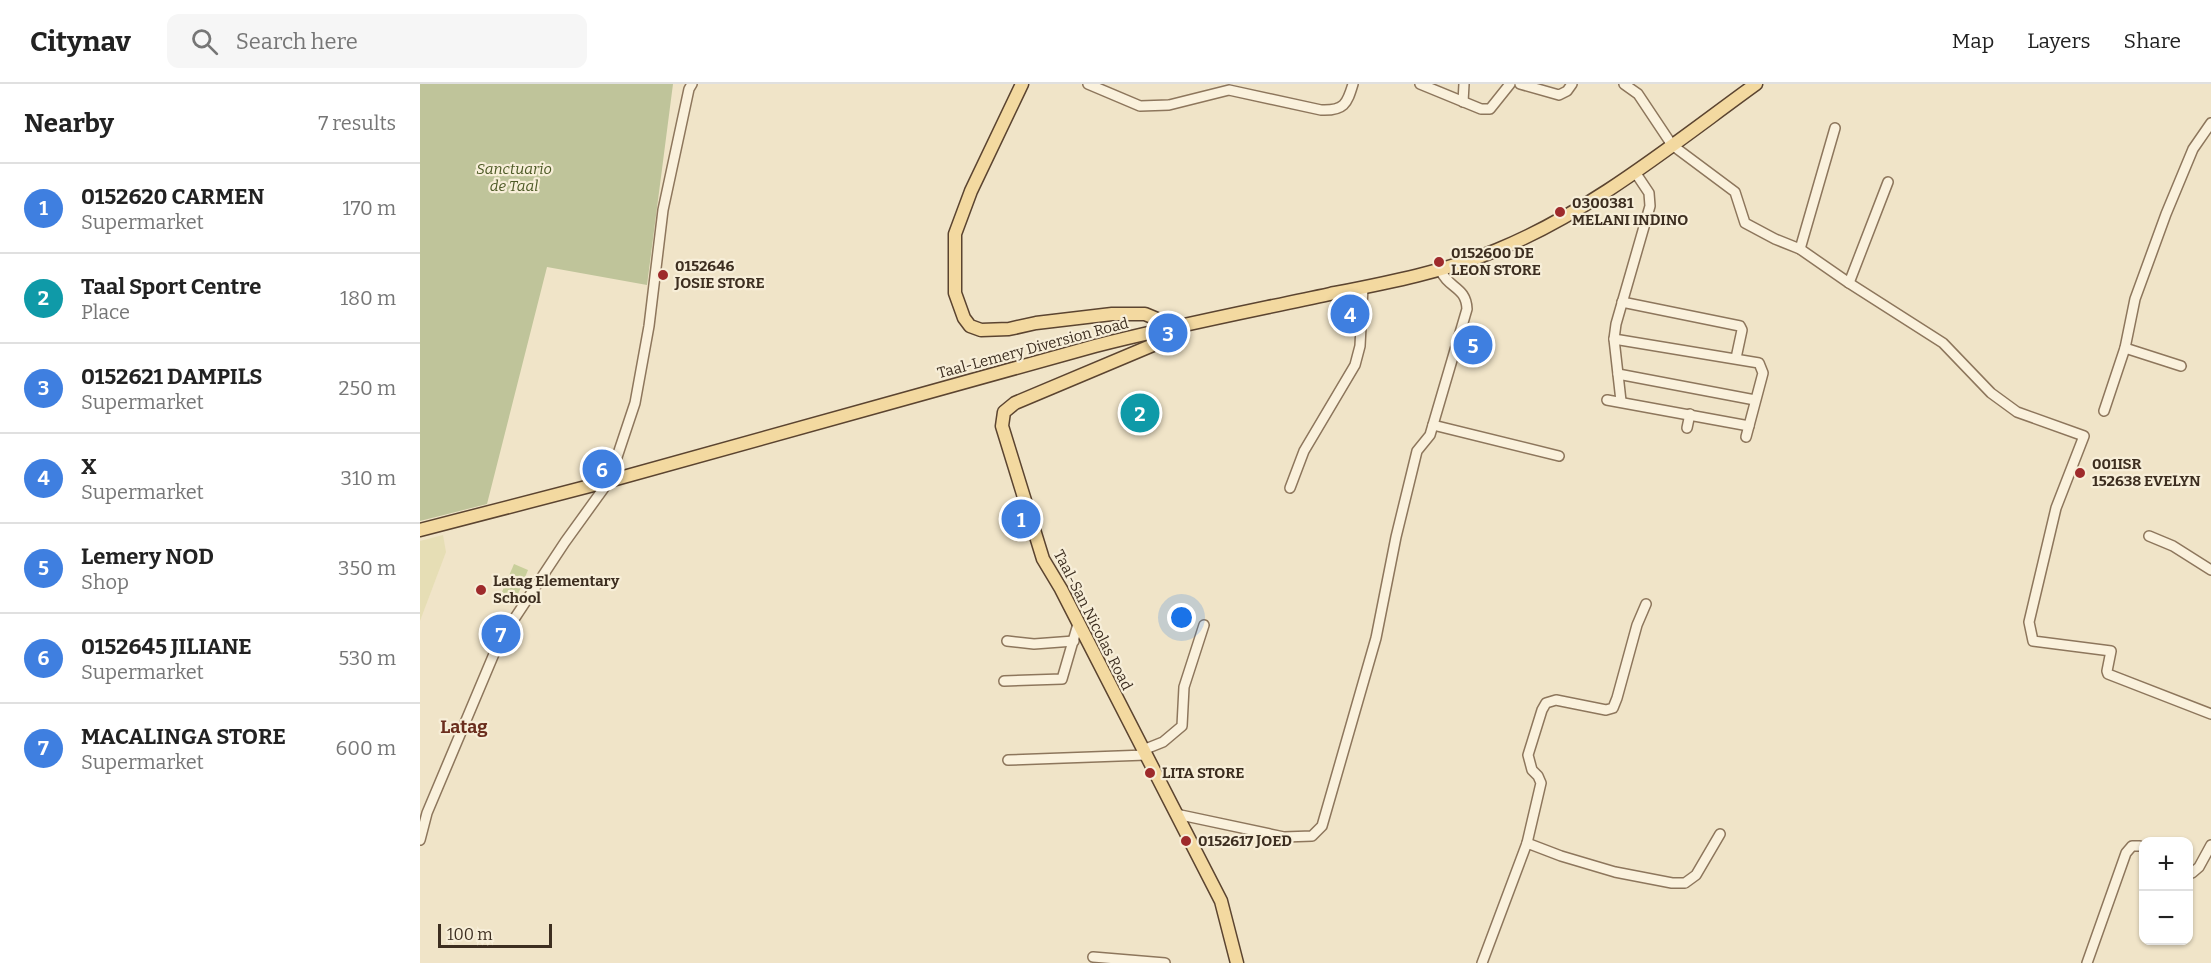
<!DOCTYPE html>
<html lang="en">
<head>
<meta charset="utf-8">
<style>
  :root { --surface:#fff; --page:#f6f6f6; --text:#222; --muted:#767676; --line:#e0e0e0; --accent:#ea580c }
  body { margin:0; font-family:Bitter,serif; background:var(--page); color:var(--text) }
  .controls { position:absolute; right:18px; bottom:18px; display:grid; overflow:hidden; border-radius:12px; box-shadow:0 2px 4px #0004 }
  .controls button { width:54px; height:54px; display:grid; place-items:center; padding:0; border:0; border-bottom:2px solid var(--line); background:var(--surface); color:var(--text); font:30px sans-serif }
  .scale { position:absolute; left:18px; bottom:15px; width:114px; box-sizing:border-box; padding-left:6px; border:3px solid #3d2e20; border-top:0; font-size:16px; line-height:21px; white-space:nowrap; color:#3d2e20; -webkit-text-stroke:4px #f7eed8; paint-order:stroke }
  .you { position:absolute; left:762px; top:534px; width:21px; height:21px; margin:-15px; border:4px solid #fff; border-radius:50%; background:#1a73e8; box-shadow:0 0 0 9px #1a73e833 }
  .badge { display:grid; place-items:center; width:39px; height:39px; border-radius:50%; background:var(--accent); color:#fff; font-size:20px; font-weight:700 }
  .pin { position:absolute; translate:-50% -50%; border:3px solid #fff; box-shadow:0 2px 6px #0006 }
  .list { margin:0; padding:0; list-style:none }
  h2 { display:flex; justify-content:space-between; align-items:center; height:78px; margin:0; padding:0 24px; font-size:26px }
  h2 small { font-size:20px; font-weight:400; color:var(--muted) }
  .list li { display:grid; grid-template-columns:39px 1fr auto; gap:18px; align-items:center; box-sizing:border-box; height:90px; padding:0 24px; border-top:2px solid var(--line) }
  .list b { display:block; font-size:22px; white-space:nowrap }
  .list p { margin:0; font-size:20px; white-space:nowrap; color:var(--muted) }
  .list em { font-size:20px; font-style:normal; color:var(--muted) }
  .icon { flex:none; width:33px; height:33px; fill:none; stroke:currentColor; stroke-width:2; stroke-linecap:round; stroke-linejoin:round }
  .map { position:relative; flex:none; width:1791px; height:879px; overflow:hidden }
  header { display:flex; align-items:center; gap:36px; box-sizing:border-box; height:84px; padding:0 30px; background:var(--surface); border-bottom:2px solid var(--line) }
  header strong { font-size:28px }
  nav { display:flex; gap:33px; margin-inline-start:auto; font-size:21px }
  .search { width:420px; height:54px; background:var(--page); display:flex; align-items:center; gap:15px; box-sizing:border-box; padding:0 21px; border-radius:12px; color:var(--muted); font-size:22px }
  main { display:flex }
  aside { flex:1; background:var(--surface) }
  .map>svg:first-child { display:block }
  .farmland { fill:#e6deb5 }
  .green { fill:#c9cf9b }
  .cemetery { fill:#bfc49a }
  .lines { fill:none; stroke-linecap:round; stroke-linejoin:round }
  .minor-casing { stroke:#8d765c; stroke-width:12 }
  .major-casing { stroke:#5b4430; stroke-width:15 }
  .minor { stroke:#faf1dc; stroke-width:9 }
  .major { stroke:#f3d9a0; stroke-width:12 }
  .poi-dot { fill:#9e2a2b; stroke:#f7eed8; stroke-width:2 }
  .labels { text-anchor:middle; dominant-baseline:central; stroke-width:4.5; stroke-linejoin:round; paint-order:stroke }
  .park-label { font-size:15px; font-style:italic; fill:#4d5a26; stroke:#f7eed8 }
  .poi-label { font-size:15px; font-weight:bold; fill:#3d2e20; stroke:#f7eed8; text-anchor:start }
  .street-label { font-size:15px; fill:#3d2e20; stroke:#f7eed8 }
  .quarter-label { font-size:18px; font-weight:bold; fill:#6b2e1e; stroke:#f7eed8 }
</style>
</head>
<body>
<header>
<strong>Citynav</strong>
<div class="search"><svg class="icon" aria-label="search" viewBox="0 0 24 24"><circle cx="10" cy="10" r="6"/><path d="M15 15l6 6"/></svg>Search here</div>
<nav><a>Map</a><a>Layers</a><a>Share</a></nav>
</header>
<main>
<aside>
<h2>Nearby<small>7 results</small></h2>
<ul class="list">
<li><span class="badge" style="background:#3f7fe0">1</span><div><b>0152620 CARMEN</b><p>Supermarket</p></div><em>170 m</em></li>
<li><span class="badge" style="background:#0f9aa8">2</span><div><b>Taal Sport Centre</b><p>Place</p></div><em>180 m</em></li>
<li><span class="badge" style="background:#3f7fe0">3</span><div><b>0152621 DAMPILS</b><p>Supermarket</p></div><em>250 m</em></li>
<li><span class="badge" style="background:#3f7fe0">4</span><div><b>X</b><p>Supermarket</p></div><em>310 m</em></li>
<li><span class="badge" style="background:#3f7fe0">5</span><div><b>Lemery NOD</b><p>Shop</p></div><em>350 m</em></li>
<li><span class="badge" style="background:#3f7fe0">6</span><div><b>0152645 JILIANE</b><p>Supermarket</p></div><em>530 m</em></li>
<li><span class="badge" style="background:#3f7fe0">7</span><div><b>MACALINGA STORE</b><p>Supermarket</p></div><em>600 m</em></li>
</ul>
</aside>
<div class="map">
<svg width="1791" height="879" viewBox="0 0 1791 879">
  <rect width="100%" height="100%" fill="#f0e4c8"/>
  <polygon class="farmland" points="23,451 26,468 0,537 0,457"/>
  <polygon class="green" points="94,480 108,486 96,515 82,508"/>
  <polygon class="cemetery" points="0,0 253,0 227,201 127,183 67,420 0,437"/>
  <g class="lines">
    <g class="minor-casing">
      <g id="minor">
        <path d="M668,0L720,22L749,21L809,6L901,26C924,27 927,20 933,0"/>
        <polyline points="1000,0 1061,25 1070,25 1090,0"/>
        <polyline points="1100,0 1139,11 1147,7 1152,0"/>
        <polyline points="1204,0 1218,10 1252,61 1315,108 1325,139 1355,155 1380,165 1429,199 1523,259 1571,309 1597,328 1664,352 1636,424 1609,538 1613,557 1691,567 1687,587 1688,590 1791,630"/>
        <polyline points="1043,18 1044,0"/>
        <polyline points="1380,165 1415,44"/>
        <polyline points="1429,199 1468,98"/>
        <polyline points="1202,218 1320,242 1322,246 1316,274"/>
        <polyline points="1194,255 1339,279 1343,289 1326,353"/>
        <polyline points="1705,264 1761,282"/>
        <polyline points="1198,290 1335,316"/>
        <polyline points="1187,316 1329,342"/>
        <polyline points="1201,317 1194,255 1196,240 1230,122 1229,109 1215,88"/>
        <polyline points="1684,327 1705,264 1715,215 1746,130 1773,65 1791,39"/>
        <polyline points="1013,341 1139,372"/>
        <polyline points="1267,344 1270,330"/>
        <polyline points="870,404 884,367 935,281 940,262 943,203"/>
        <polyline points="1729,452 1753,462 1791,486"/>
        <polyline points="587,557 614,560 654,557"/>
        <polyline points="584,597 642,595 658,540"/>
        <polyline points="723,666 743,658 762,642 764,603 784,541"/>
        <polyline points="588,676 726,671"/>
        <path d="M756,730L864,753L892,752L902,742L956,554L976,453L997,367L1010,351L1047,225C1046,202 1028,205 1020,185"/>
        <polyline points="0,756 7,729 79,558 145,458 189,397 215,319 229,242 243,126 269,5 272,0"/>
        <polyline points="1107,759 1121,699 1118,692 1112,686 1108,671 1122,626 1126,619 1136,616 1186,626 1193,624 1197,614 1217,541 1226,520"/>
        <polyline points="1768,788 1772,789 1779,783 1791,761"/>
        <polyline points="673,873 745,879"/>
        <polyline points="1062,879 1107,759 1141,772 1195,788 1252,799 1265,799 1276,791 1300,750"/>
        <polyline points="1667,879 1706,769 1712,762 1720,762 1724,764"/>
      </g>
    </g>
    <g class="major-casing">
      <g id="major">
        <polyline points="602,0 551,107 535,150 535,209 544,234 550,242 561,246 589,245 616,239 692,230 725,230 737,235 742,245 740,257 733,261 595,319 584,328 582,342 623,475 641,505 801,817 817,879"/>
        <path d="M0,446L189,397L675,262C753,242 831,227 910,210C966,199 1024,188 1077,166C1172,127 1253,60 1336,0"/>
      </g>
    </g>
    <use href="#minor" class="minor"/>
    <use href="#major" class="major"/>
  </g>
  <g class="poi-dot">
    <circle cx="1140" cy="128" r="6"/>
    <circle cx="1019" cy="178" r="6"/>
    <circle cx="243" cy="191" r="6"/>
    <circle cx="1660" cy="389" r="6"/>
    <circle cx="61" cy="506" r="6"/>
    <circle cx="730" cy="689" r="6"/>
    <circle cx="766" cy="757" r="6"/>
  </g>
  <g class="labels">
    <g class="park-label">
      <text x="94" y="85">Sanctuario<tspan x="94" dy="17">de Taal</tspan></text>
    </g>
    <g class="poi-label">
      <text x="1152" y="119">0300381<tspan x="1152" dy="17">MELANI INDINO</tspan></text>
      <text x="1031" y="169">0152600 DE<tspan x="1031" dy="17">LEON STORE</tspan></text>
      <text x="255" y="182">0152646<tspan x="255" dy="17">JOSIE STORE</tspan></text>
      <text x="1672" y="380">001ISR<tspan x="1672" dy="17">152638 EVELYN</tspan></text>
      <text x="73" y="497">Latag Elementary<tspan x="73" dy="17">School</tspan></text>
      <text x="742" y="689">LITA STORE</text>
      <text x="778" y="757">0152617 JOED</text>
    </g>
    <g class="street-label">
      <text transform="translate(613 264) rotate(-15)">Taal-Lemery Diversion Road</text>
      <text transform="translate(673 536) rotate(63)">Taal-San Nicolas Road</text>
    </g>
    <g class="quarter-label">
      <text x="44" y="643">Latag</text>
    </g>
  </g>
</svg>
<div class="controls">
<button>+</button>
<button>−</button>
</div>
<div class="scale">100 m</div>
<div class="you"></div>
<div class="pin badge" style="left:601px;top:435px;background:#3f7fe0">1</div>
<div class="pin badge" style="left:720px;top:329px;background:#0f9aa8">2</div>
<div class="pin badge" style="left:748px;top:249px;background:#3f7fe0">3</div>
<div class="pin badge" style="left:930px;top:230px;background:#3f7fe0">4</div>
<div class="pin badge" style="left:1053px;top:261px;background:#3f7fe0">5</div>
<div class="pin badge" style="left:182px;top:385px;background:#3f7fe0">6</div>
<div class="pin badge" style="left:81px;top:550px;background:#3f7fe0">7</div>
</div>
</main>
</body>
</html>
